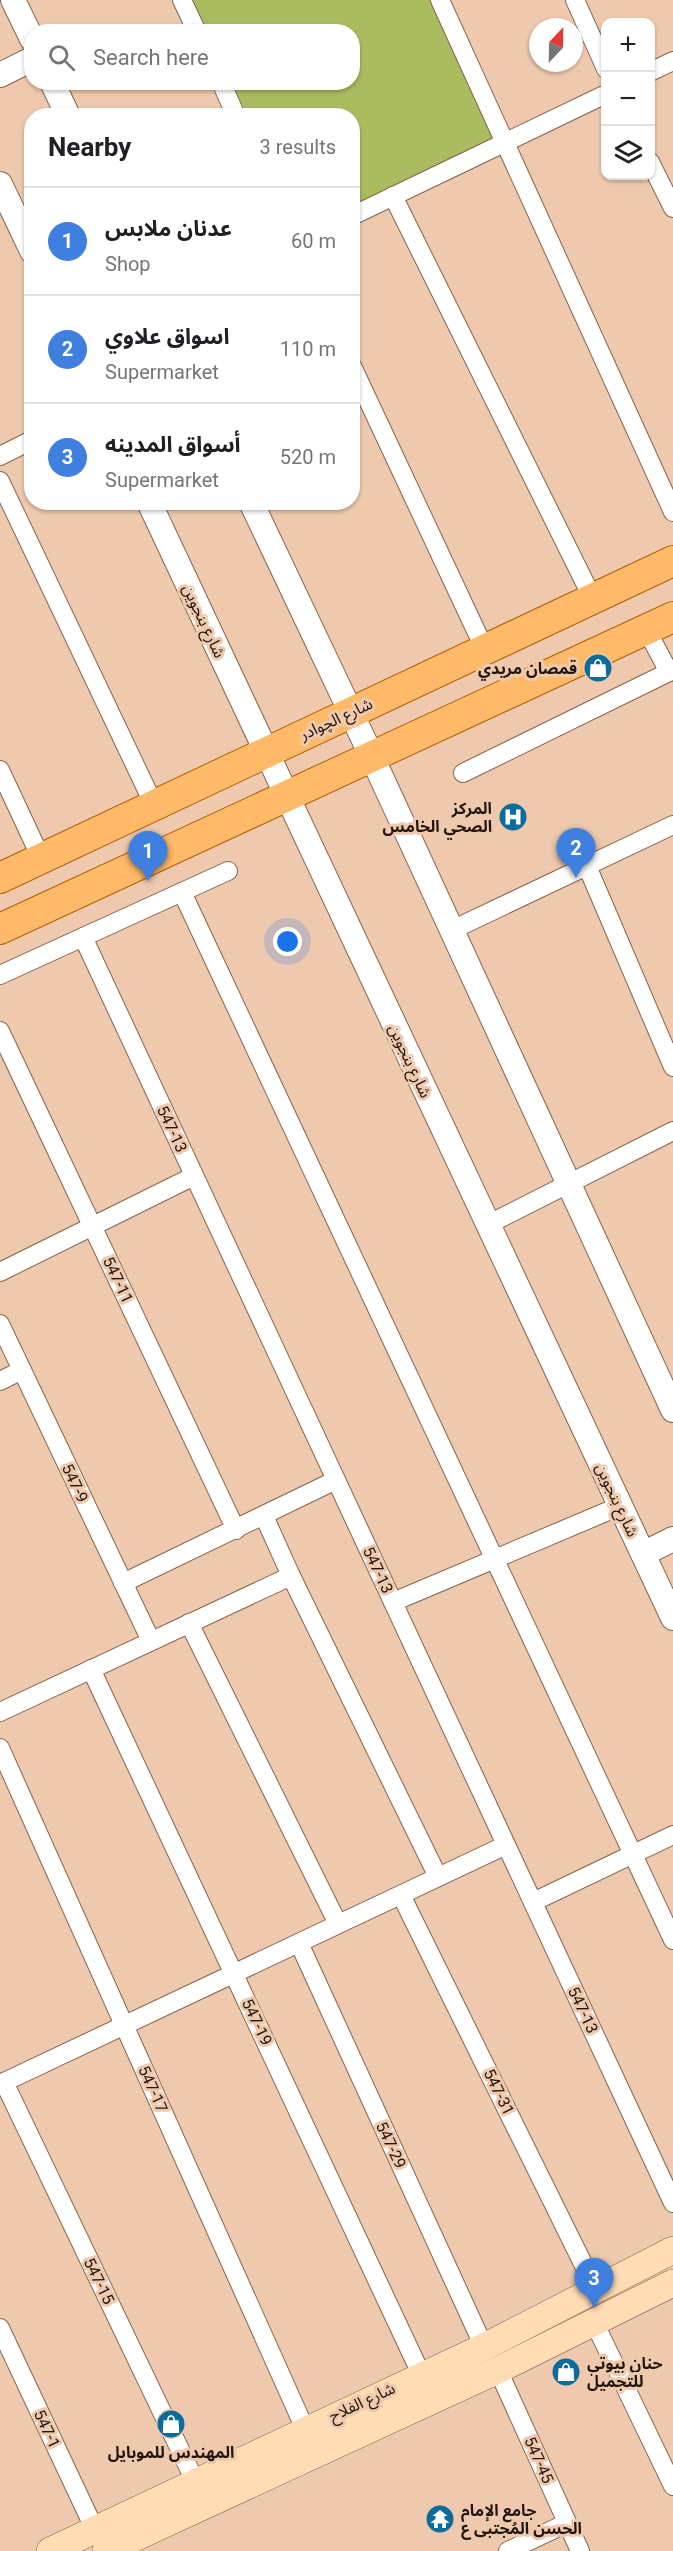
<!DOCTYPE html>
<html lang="en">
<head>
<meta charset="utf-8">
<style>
  :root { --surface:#fff; --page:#f2f2f2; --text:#202124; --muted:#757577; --line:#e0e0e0; --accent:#7c3aed }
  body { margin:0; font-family:Roboto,"Noto Sans Arabic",sans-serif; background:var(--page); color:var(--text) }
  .controls { position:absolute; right:18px; top:18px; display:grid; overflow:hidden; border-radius:12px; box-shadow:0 2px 4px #0004 }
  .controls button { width:54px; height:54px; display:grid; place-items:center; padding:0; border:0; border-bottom:2px solid var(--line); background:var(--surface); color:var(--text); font:30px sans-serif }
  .compass { position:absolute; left:529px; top:18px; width:54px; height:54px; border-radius:50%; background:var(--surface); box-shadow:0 2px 4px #0004; rotate:22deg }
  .you { position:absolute; left:288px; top:942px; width:21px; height:21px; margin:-15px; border:4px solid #fff; border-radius:50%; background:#1a73e8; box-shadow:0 0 0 9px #1a73e833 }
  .badge { display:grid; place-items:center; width:39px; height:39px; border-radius:50%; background:var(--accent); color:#fff; font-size:20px; font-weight:700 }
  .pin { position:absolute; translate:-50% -50px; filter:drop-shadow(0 2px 3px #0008) }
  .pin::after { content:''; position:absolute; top:32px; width:21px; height:18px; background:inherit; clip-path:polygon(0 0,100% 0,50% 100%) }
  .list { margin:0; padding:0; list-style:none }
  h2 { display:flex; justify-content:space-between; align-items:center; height:78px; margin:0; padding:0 24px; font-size:26px }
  h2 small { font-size:20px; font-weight:400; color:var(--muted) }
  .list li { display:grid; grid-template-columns:39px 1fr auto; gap:18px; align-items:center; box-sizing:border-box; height:108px; padding:0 24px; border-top:2px solid var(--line) }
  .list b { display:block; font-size:22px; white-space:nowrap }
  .list p { margin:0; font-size:20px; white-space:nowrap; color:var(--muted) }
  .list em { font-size:20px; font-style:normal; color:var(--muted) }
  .icon { flex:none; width:33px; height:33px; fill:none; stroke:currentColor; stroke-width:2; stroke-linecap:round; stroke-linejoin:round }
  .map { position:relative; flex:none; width:673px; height:2551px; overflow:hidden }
  .search { position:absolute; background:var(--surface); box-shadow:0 2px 4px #0004; left:24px; top:24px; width:336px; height:66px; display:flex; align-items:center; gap:15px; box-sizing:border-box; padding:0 21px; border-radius:24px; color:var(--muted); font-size:22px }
  .panel { position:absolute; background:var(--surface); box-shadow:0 2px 4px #0004; left:24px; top:108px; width:336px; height:402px; border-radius:24px }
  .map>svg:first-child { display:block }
  .green { fill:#abbb5f }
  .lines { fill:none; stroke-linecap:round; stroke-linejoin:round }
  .minor-casing { stroke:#85644b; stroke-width:20 }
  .tertiary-casing { stroke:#85644b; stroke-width:26 }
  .secondary-casing { stroke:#85644b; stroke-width:28 }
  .primary-casing { stroke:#b16107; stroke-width:32 }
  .minor { stroke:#fff; stroke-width:18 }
  .tertiary { stroke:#fff; stroke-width:24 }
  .secondary { stroke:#ffdcb4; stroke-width:27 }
  .primary { stroke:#feb969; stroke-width:30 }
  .labels { text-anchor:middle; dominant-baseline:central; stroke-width:6; stroke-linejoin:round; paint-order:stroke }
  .street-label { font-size:16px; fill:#22150b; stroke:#eec9ae }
  .poi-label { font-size:16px; font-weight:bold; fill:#22150b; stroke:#eec9ae; text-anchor:end }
</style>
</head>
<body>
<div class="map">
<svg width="673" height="2551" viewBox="0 0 673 2551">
  <rect width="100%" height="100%" fill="#eec9ae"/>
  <polygon class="green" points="182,0 436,0 504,143 353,216 352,116 236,115 221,83 352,82 352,32 197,31"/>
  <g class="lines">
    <g class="minor-casing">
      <g id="minor">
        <polyline points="182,0 197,32"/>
        <polyline points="440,0 673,512"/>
        <polyline points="575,0 606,69"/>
        <polyline points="650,72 673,61"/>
        <polyline points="221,82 236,116"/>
        <polyline points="650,162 673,208"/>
        <polyline points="393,196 593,599"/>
        <polyline points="352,216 606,94"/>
        <polyline points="352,366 485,650"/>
        <polyline points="0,456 32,440"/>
        <polyline points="0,481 154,805"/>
        <polyline points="646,629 669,672"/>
        <polyline points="0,770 41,858"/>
        <polyline points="463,773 673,670"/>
        <polyline points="587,866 673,1067"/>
        <polyline points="182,892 673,1940"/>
        <polyline points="452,930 673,825"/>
        <polyline points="83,937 673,2203"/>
        <polyline points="0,975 228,871"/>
        <polyline points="0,1031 236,1530"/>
        <polyline points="487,1225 673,1131"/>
        <polyline points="0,1272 194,1176"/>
        <polyline points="0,1324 151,1641"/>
        <polyline points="0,1381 22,1370"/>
        <polyline points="264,1516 291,1576 438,1877"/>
        <polyline points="123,1583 336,1480"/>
        <polyline points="393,1602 620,1506"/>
        <polyline points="189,1623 338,1924"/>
        <polyline points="91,1669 421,2374"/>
        <polyline points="0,1712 291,1576"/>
        <polyline points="0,1748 305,2429"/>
        <polyline points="401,1895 596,2290"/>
        <polyline points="533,1902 673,1835"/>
        <polyline points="299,1943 484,2347"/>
        <polyline points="4,2082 195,2481"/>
        <polyline points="0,2084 506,1845"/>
        <polyline points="594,2322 673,2486"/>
        <polyline points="0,2328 95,2530"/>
        <polyline points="498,2370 580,2551"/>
        <polyline points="508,2551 567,2523"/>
      </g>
    </g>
    <g class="tertiary-casing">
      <g id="tertiary">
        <polyline points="13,0 32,39"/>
        <polyline points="0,75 32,59"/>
        <polyline points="52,82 68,116"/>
        <polyline points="0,184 32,251"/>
        <polyline points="149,502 673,1618"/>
        <polyline points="251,502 372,757 673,1410"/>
        <polyline points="643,1554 673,1539"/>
      </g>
    </g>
    <g class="secondary-casing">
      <g id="secondary">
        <polyline points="50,2551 484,2347 673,2250"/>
        <polyline points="106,2551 498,2370 673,2283"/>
      </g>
    </g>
    <g class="primary-casing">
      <g id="primary">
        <polyline points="0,878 673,561"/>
        <polyline points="0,929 673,617"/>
      </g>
    </g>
    <use href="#minor" class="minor"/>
    <use href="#tertiary" class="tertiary"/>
    <use href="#secondary" class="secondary"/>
    <use href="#primary" class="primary"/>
  </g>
  <defs>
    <g id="shop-disc" transform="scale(1.5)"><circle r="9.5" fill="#0b6c9b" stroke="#eec9ae"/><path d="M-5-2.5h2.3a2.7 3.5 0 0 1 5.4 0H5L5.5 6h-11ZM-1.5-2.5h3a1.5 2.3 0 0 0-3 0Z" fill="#fff"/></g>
    <g id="hospital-disc" transform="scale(1.5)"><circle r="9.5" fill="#0b6c9b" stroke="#eec9ae"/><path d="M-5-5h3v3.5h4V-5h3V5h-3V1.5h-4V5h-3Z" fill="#fff"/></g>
    <g id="temple-disc" transform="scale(1.5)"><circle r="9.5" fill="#0b6c9b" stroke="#eec9ae"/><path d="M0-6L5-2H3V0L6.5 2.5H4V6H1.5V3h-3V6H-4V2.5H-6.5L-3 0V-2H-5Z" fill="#fff"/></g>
  </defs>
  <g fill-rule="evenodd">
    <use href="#shop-disc" x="598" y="668"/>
    <use href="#hospital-disc" x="513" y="817"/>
    <use href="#shop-disc" x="566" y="2372"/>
    <use href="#shop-disc" x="171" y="2424"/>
    <use href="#temple-disc" x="440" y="2519"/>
  </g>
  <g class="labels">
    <g class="street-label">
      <text transform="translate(204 621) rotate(65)">شارع بنجوين</text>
      <text transform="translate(336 719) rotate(-25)">شارع الچوادر</text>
      <text transform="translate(410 1061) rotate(65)">شارع بنجوين</text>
      <text transform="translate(172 1129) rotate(65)">547-13</text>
      <text transform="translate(118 1280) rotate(65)">547-11</text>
      <text transform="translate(75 1483) rotate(65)">547-9</text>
      <text transform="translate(617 1500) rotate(65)">شارع بنجوين</text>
      <text transform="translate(378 1570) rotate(65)">547-13</text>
      <text transform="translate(583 2010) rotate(65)">547-13</text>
      <text transform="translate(257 2022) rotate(65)">547-19</text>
      <text transform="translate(153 2089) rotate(66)">547-17</text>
      <text transform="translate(499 2092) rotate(64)">547-31</text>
      <text transform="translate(391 2145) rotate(65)">547-29</text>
      <text transform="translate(99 2281) rotate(64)">547-15</text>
      <text transform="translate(362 2402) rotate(-25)">شارع الفلاح</text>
      <text transform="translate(47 2429) rotate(65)">547-1</text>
      <text transform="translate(539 2460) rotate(66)">547-45</text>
    </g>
    <g class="poi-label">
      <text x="577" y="668">قمصان مريدي</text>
      <text x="492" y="808">المركز<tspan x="492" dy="18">الصحي الخامس</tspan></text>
      <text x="587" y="2363" text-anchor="start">حنان بيوتي<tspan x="587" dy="18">للتجميل</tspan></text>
      <text x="171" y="2452" text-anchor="middle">المهندس للموبايل</text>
      <text x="461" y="2510" text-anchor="start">جامع الإمام<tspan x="461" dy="18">الحسن المُجتبى ع</tspan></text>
    </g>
  </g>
</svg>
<div class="controls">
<button>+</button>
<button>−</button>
<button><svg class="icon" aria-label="layers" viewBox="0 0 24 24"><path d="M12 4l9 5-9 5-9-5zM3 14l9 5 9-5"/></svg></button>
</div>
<svg class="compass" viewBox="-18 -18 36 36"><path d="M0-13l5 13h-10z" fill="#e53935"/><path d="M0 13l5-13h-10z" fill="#757577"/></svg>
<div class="you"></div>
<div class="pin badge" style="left:148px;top:881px;background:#3f7fe0">1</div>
<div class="pin badge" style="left:576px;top:878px;background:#3f7fe0">2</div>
<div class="pin badge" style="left:594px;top:2308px;background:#3f7fe0">3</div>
<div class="search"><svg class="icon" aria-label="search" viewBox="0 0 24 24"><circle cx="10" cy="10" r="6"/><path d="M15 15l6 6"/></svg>Search here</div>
<section class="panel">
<h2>Nearby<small>3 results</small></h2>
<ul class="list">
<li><span class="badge" style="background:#3f7fe0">1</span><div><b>عدنان ملابس</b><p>Shop</p></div><em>60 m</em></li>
<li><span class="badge" style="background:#3f7fe0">2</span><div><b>اسواق علاوي</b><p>Supermarket</p></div><em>110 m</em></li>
<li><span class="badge" style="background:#3f7fe0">3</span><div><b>أسواق المدينه</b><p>Supermarket</p></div><em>520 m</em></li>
</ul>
</section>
</div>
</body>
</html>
